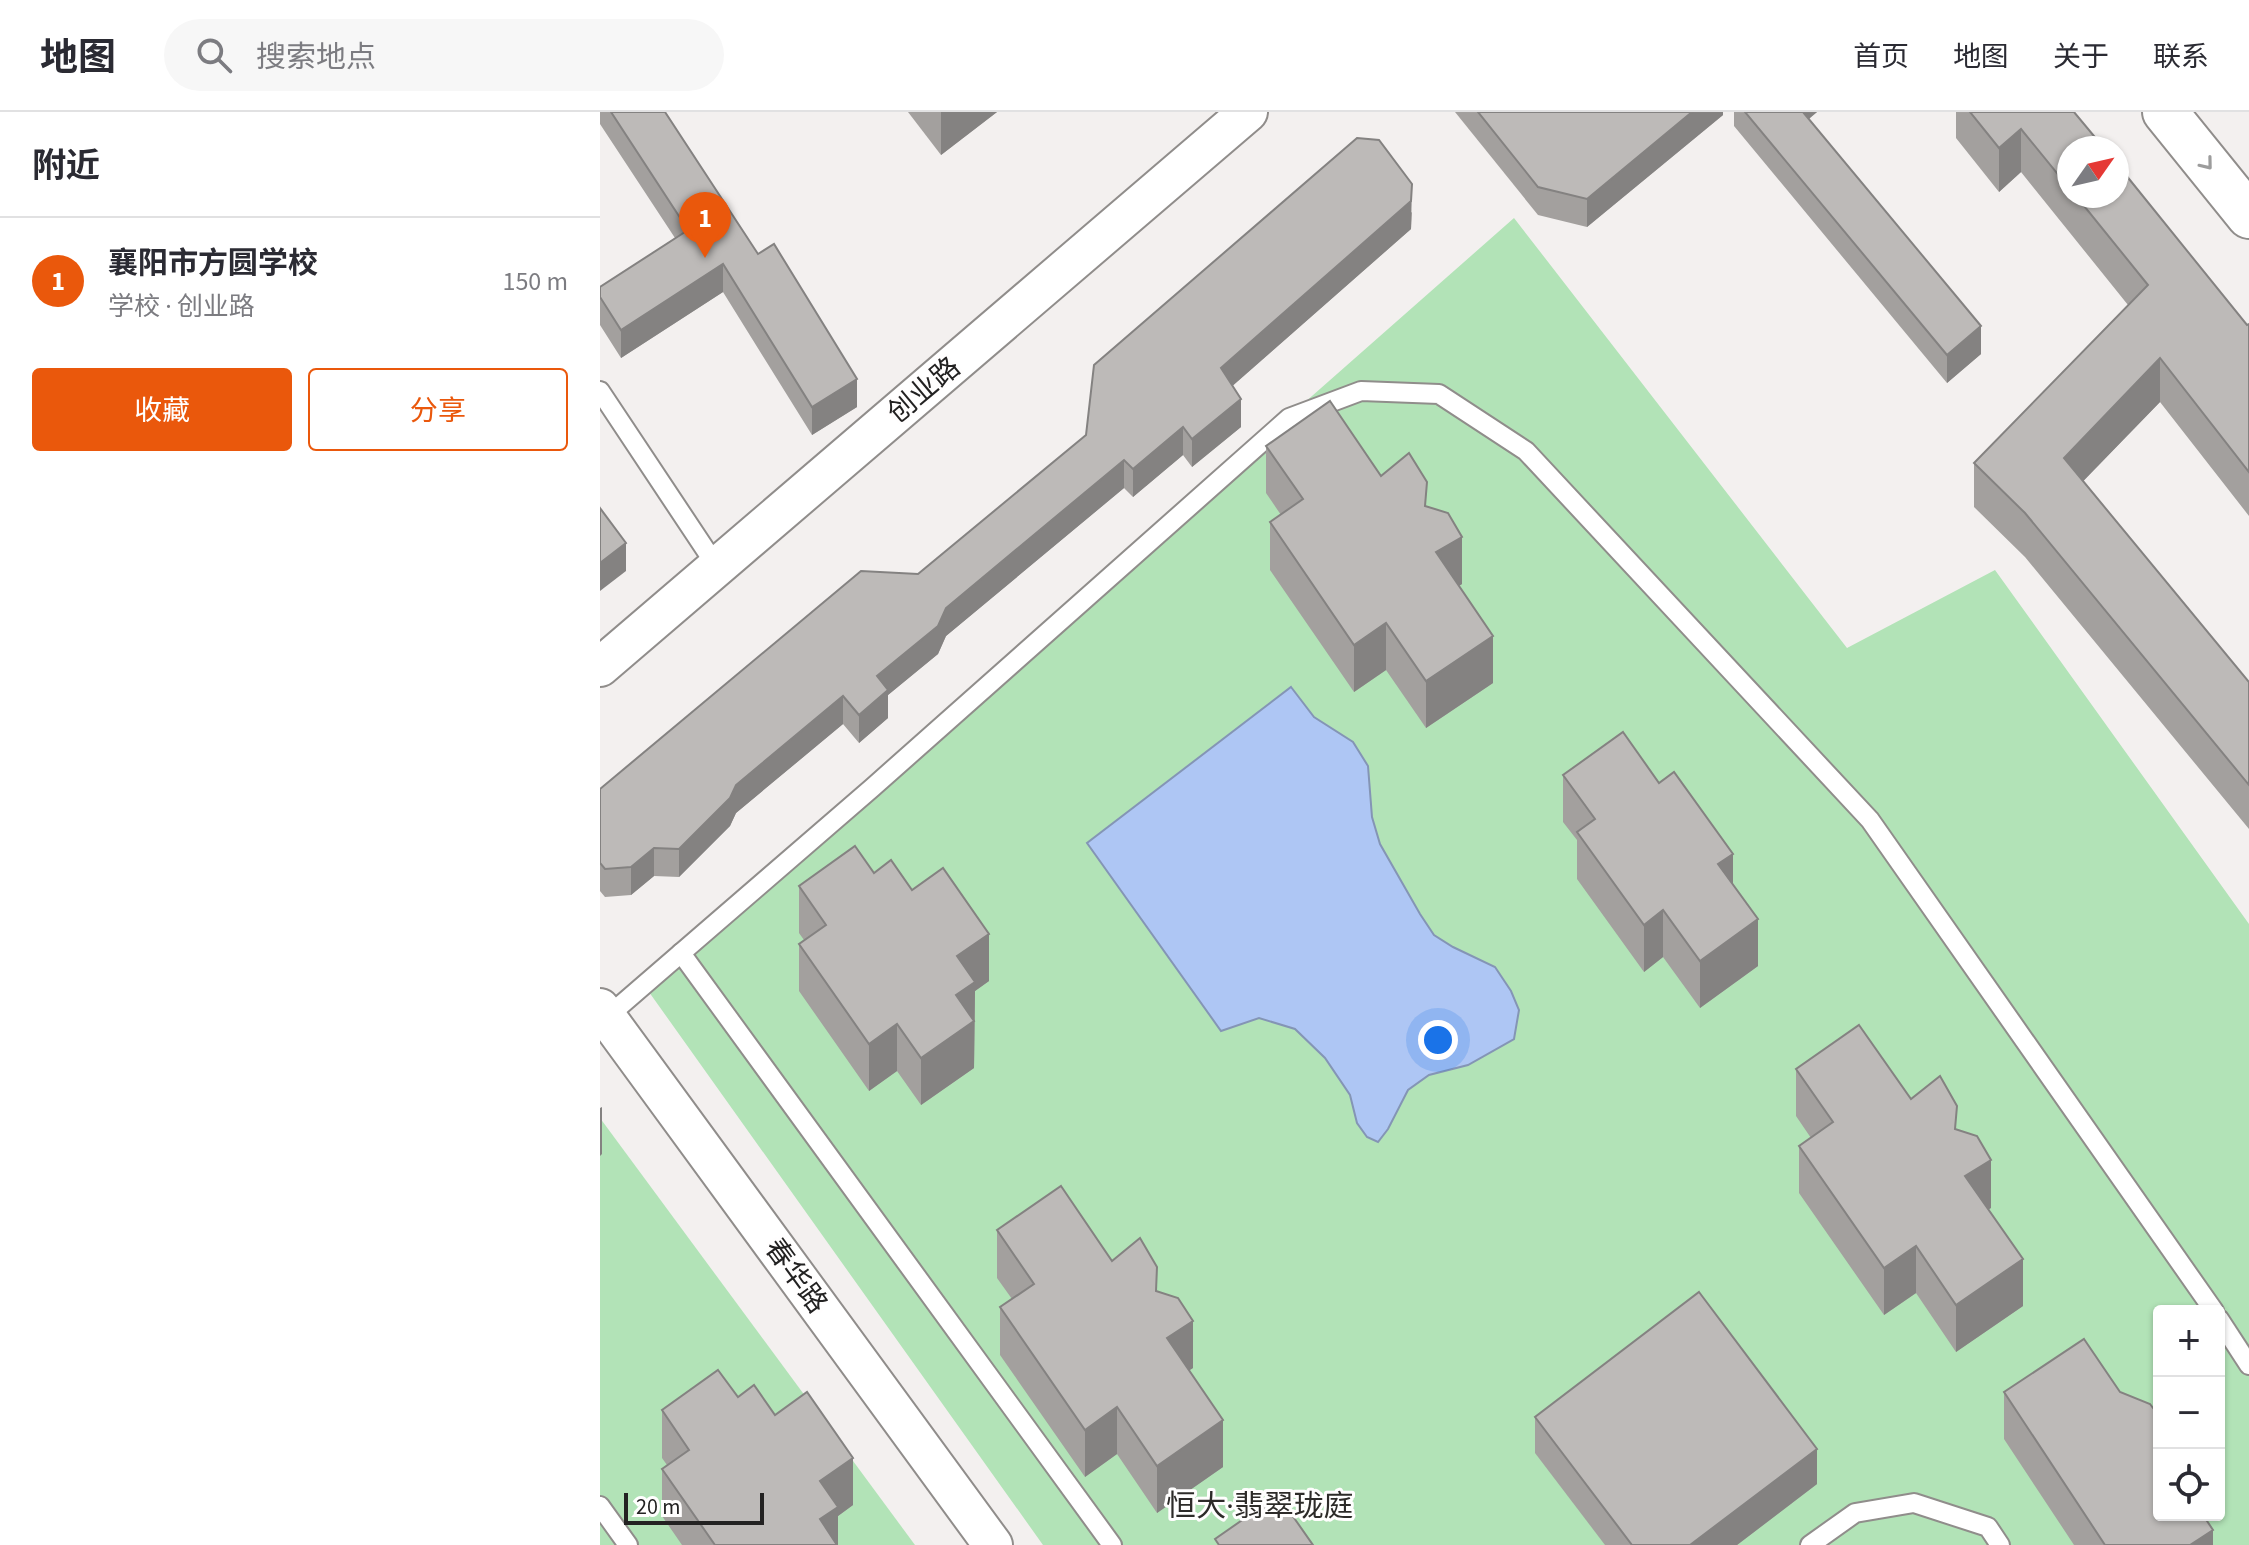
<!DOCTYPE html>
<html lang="zh">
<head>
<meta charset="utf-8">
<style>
  :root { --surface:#fff; --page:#f7f7f7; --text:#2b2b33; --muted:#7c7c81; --line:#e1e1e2; --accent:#ea580c }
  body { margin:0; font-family:"Source Sans 3","Noto Sans SC",sans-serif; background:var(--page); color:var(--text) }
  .controls { position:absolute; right:24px; bottom:24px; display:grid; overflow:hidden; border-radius:8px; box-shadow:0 2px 6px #0004 }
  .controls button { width:72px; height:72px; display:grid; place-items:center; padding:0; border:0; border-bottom:2px solid var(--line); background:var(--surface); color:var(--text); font:40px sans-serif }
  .compass { position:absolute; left:1457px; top:24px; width:72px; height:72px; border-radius:50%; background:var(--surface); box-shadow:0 2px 6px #0004; rotate:56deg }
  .scale { position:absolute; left:24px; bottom:20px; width:140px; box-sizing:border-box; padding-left:8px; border:4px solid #232222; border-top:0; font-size:22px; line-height:28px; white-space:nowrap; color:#232222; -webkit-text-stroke:6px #fffefe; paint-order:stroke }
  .you { position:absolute; left:838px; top:928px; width:28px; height:28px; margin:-20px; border:6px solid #fff; border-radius:50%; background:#1a73e8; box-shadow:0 0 0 12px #1a73e833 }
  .badge { display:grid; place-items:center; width:52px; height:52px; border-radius:50%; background:var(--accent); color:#fff; font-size:26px; font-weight:700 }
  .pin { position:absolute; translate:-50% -66px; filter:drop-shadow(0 2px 4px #0008) }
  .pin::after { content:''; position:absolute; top:42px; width:28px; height:24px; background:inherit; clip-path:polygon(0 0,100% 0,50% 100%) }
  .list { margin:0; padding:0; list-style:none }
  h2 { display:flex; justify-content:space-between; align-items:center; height:104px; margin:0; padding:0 32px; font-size:34px }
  h2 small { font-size:26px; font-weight:400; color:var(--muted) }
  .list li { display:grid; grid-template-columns:52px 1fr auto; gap:24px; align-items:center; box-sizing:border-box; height:128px; padding:0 32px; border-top:2px solid var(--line) }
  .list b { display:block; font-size:30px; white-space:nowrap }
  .list p { margin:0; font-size:26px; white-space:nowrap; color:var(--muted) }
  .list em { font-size:26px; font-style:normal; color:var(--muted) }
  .actions { display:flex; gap:16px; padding:24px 32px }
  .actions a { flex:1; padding:18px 0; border:2px solid var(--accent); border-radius:8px; text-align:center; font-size:28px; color:var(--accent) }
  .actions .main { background:var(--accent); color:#fff }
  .icon { flex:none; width:44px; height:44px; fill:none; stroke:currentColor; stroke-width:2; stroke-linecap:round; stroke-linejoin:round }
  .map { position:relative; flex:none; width:1649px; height:1433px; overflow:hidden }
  header { display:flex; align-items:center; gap:48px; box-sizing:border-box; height:112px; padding:0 40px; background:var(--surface); border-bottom:2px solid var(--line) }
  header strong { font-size:38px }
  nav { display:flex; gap:44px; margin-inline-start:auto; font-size:28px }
  .search { width:560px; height:72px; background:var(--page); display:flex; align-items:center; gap:20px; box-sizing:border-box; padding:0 28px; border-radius:44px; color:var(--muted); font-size:30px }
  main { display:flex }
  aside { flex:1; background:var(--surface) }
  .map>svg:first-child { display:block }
  .green { fill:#b2e3b7; fill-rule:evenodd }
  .water { fill:#aec6f4; stroke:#8495b5; stroke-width:2 }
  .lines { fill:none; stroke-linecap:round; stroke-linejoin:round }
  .lane-casing { stroke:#908d8b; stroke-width:22 }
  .street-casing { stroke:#908d8b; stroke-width:42 }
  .secondary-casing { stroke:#908d8b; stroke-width:48 }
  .lane { stroke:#fff; stroke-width:18 }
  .street { stroke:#fff; stroke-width:38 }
  .secondary { stroke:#fff; stroke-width:44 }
  .wall { fill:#a3a09e }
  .shaded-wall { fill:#848281 }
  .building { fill:#bdbab8; stroke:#848281; stroke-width:2 }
  .oneway { stroke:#9c9c9c }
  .labels { text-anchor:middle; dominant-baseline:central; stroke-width:6; stroke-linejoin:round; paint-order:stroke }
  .street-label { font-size:28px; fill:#232222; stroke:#fffefe }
  .neighbourhood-label { font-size:30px; fill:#2d2b29; stroke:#fffefe }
</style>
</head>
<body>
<header>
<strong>地图</strong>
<div class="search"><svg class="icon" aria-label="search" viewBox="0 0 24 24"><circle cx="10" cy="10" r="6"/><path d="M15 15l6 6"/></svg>搜索地点</div>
<nav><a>首页</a><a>地图</a><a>关于</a><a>联系</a></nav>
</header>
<main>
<aside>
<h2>附近<small></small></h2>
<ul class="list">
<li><span class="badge">1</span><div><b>襄阳市方圆学校</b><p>学校 · 创业路</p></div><em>150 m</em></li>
</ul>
<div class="actions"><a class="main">收藏</a><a>分享</a></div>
</aside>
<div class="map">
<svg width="1649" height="1433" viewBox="0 0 1649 1433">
  <rect width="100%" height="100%" fill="#f3f0ef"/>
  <g class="green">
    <path d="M914,106L1247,536L1395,458L1649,812V1433H443L44,873ZM1559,1199H1619V1403H1559Z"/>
    <polygon points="0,1006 315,1433 0,1433"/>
  </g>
  <polygon class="water" points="691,575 714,605 753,630 768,654 772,705 780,732 820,802 834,823 853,835 895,855 911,879 919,898 914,927 868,953 829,963 808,978 788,1017 778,1030 767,1025 757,1011 750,983 725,946 695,917 659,906 621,919 487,731"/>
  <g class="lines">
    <g class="lane-casing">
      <g id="lane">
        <polyline points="0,279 117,455"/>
        <polyline points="81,841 512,1433"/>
        <polyline points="7,905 272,676 689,306 761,279 839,282 926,339 1270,708 1614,1199"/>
        <polyline points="1619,1207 1649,1253"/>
        <polyline points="0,1394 28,1433"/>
        <polyline points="1210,1433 1255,1401 1314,1391 1388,1415 1400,1433"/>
      </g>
    </g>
    <g class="street-casing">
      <g id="street">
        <polyline points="0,555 648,0"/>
        <polyline points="0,896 393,1433"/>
      </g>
    </g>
    <g class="secondary-casing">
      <polyline id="secondary" points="1565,0 1649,104"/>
    </g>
    <use href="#lane" class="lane"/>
    <use href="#street" class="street"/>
    <use href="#secondary" class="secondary"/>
  </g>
  <g class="wall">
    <polygon points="0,0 65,0 257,295 212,323 123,180 21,246 0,213 0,175 75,126 0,12"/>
    <polygon points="308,0 397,0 341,43"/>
    <polygon points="855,0 1123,0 1123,3 987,115 938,103"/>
    <polygon points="1134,0 1217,0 1209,7 1381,242 1347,271 1134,14"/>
    <polygon points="1356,0 1474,0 1469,36 1469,84 1517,84 1647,213 1649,212 1649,404 1560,290 1483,369 1649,570 1649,717 1425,445 1374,395 1374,351 1528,193 1421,60 1399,80 1356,26"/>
    <polygon points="812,100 811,117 632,274 641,315 592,355 583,343 533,385 524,376 346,524 338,542 288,583 288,606 259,631 243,612 136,701 130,714 79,765 54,764 31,783 5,785 0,779 0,677 318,462"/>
    <polygon points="666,334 781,364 827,395 862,472 859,474 893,571 826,616 786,558 754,580 670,458 670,410 681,403 666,381"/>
    <polygon points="963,663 1133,772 1158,854 1100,896 1063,845 1044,860 977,767 977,728 963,710"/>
    <polygon points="274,761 312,778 389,869 375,879 374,956 321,993 297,959 269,979 199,879 199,832 204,828 199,821 199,774"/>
    <polygon points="1196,957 1311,987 1357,1018 1391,1096 1388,1097 1423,1194 1356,1240 1316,1181 1284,1203 1199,1081 1199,1034 1211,1026 1196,1004"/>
    <polygon points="397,1118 512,1149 557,1179 593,1256 589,1258 623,1355 557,1401 517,1342 485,1365 400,1243 400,1195 412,1187 397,1166"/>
    <polygon points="1404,1280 1559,1403 1613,1433 1474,1433 1404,1327"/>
    <polygon points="138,1285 175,1303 253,1393 238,1404 238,1433 82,1433 62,1404 62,1357 67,1353 62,1346 62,1298"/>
    <polygon points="935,1305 1217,1372 1137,1433 1005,1433 935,1341"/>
  </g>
  <g class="shaded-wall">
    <polygon points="341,0 397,0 341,43"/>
    <polygon points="1092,0 1123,0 1123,3 987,115 987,87"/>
    <polygon points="1195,0 1217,0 1195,18"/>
    <polygon points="1421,17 1421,60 1399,80 1399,36"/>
    <polygon points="812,72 811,117 621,284 621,256"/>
    <polygon points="123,152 123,180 21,246 21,218"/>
    <polygon points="1381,214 1381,242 1347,271 1347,243"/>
    <polygon points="1560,246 1560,290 1464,389 1464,346"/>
    <polygon points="257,267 257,295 212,323 212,295"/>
    <polygon points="641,287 641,315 592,355 592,327"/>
    <polygon points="583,315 583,343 533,385 533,357"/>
    <polygon points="524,348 524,376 346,524 338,542 288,583 288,606 259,631 259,603 277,564 346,496"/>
    <polygon points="862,425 862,472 836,488 836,440"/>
    <polygon points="26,431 26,459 0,479 0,451"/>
    <polygon points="786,511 786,558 754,580 754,533"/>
    <polygon points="893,524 893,571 826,616 826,569"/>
    <polygon points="243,584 243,612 136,701 130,714 79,765 79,737 136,673"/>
    <polygon points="54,736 54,764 31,783 31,755"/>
    <polygon points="1133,742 1133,789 1118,752"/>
    <polygon points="1063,798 1063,845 1044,860 1044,813"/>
    <polygon points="1158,807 1158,854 1100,896 1100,849"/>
    <polygon points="389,822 389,869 375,879 374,956 321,993 321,946 357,844"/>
    <polygon points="297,912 297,959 269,979 269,932"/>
    <polygon points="2,995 2,1042 0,1044 0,996"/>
    <polygon points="1391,1048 1391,1096 1365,1111 1365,1064"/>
    <polygon points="1316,1134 1316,1181 1284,1203 1284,1156"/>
    <polygon points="1423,1147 1423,1194 1356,1240 1356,1193"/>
    <polygon points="593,1209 593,1256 567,1273 567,1226"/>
    <polygon points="517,1295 517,1342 485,1365 485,1318"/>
    <polygon points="623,1308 623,1355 557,1401 557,1354"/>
    <polygon points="1217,1337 1217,1372 1137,1433 1090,1433"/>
    <polygon points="253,1346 253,1393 238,1404 238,1433 220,1433 220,1369"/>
    <polygon points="1613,1418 1613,1433 1590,1433"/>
  </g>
  <g class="building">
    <polygon points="11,0 65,0 158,142 174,132 257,267 212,295 123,152 21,218 0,185 0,175 88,118"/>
    <polygon points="878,0 1092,0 987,87 938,75"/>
    <polygon points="1145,0 1203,0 1381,214 1347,243"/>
    <polygon points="1370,0 1474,0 1504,36 1469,36 1469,76 1421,17 1399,36"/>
    <polygon points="757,26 779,28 812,72 811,89 621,256 641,287 592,327 583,315 533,357 524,348 346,496 338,514 277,564 288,578 259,603 243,584 136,673 130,686 79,737 54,736 31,755 5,757 0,751 0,677 261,459 318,462 486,323 494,253"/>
    <polygon points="1517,52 1647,213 1649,212 1649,360 1560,246 1464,346 1649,570 1649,673 1425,401 1374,351 1548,173 1476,84 1517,84"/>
    <polygon points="730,289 781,364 809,341 827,370 825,394 848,401 862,425 836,440 893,524 826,569 786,511 754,533 670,410 703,387 666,334"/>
    <polygon points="0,396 26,431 0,451"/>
    <polygon points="1023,620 1059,671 1074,660 1133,742 1118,752 1158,807 1100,849 1063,798 1044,813 977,720 995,707 963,663"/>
    <polygon points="255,734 274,761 291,748 312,778 343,756 389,822 357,844 375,870 356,883 374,909 321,946 297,912 269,932 199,832 226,813 199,774"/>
    <polygon points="1259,913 1311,987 1340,964 1357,994 1355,1017 1377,1024 1391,1048 1365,1064 1423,1147 1356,1193 1316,1134 1284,1156 1199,1034 1233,1010 1196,957"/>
    <polygon points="461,1074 512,1149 540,1126 557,1155 556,1179 578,1186 593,1209 567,1226 623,1308 557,1354 517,1295 485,1318 400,1195 434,1172 397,1118"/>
    <polygon points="1099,1180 1217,1337 1090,1433 1032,1433 935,1305"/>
    <polygon points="1484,1227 1520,1280 1550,1292 1559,1304 1559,1403 1603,1403 1613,1418 1590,1433 1505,1433 1404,1280"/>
    <polygon points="118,1258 138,1285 154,1273 175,1303 207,1280 253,1346 220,1369 238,1395 220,1407 237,1433 115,1433 62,1357 89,1338 62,1298"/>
    <polygon points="678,1383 713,1433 619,1433 615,1427"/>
  </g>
  <defs><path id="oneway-chevron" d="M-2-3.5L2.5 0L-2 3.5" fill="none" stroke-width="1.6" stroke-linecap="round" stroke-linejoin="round" transform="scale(2)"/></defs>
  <use class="oneway" href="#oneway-chevron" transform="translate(1607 52) rotate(51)"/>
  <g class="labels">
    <g class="street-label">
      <text transform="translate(324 278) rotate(-40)">创业路</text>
      <text transform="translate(196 1164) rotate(54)">春华路</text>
    </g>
    <g class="neighbourhood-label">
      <text x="660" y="1394">恒大·翡翠珑庭</text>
    </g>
  </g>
</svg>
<div class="controls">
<button>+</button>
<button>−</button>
<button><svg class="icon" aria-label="locate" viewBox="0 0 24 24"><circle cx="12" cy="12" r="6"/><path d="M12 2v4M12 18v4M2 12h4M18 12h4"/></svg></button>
</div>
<svg class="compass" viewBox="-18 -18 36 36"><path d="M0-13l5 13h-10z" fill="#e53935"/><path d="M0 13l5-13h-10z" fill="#7c7c81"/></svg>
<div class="scale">20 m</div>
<div class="you"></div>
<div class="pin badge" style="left:105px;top:146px">1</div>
</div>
</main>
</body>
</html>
